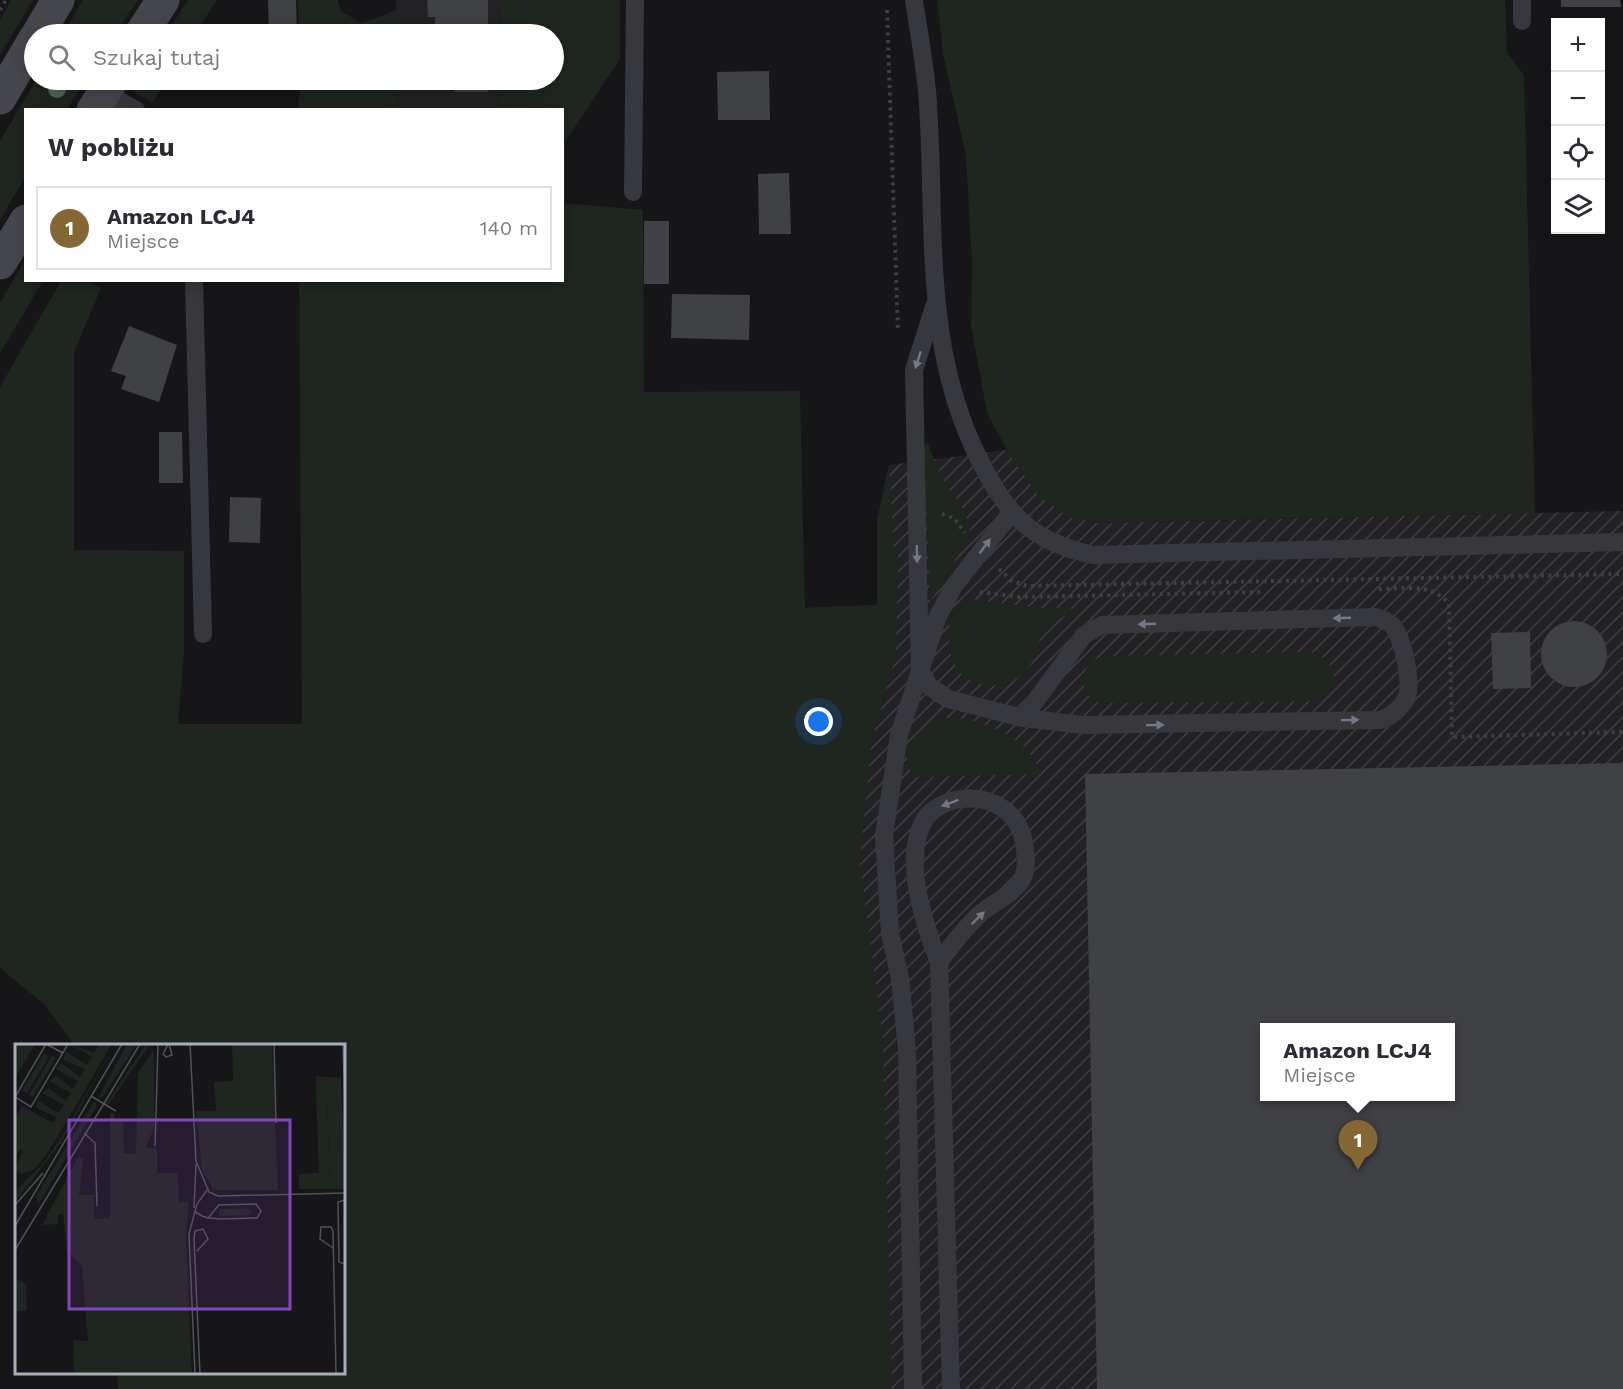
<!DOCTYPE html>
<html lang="pl">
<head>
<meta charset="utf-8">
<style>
  :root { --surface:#fff; --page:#f2f2f3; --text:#2b2b33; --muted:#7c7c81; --line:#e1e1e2; --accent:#856733 }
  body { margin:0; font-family:"Work Sans",sans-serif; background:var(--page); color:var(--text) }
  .controls { position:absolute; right:18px; top:18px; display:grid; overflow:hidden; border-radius:0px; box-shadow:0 3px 15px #0003 }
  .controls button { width:54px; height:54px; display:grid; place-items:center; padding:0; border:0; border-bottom:2px solid var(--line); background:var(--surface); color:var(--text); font:30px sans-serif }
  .you { position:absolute; left:819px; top:722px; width:21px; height:21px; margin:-15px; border:4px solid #fff; border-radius:50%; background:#1a73e8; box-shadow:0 0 0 9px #1a73e833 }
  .badge { display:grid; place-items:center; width:39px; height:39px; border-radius:50%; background:var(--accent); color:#fff; font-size:20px; font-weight:700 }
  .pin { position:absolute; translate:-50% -50px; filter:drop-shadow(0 2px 3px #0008) }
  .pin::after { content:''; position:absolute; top:32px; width:21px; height:18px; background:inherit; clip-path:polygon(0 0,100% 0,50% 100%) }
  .popup { position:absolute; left:1260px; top:1023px; width:195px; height:78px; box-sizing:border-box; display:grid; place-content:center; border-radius:0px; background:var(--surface); filter:drop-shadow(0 2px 4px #0005); font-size:20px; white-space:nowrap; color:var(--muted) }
  .popup b { font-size:22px; color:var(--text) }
  .popup::after { content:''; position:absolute; left:50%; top:100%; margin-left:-12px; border:12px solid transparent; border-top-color:var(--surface) }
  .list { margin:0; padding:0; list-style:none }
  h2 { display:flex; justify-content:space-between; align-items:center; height:78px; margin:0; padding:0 24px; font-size:26px }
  h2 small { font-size:20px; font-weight:400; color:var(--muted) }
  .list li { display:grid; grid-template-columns:39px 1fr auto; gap:18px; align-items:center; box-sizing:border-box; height:84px; margin:0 12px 12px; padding:0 12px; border:2px solid var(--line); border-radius:0px }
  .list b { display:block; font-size:22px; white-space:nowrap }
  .list p { margin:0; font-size:20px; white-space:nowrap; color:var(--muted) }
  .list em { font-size:20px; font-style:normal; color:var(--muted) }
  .icon { flex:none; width:33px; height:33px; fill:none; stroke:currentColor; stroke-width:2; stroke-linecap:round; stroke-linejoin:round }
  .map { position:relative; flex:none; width:1623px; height:1389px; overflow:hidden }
  .search { position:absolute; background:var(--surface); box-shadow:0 3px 15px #0003; left:24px; top:24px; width:540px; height:66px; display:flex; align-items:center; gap:15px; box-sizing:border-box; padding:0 21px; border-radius:33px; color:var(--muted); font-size:22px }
  .panel { position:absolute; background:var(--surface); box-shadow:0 3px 15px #0003; left:24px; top:108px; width:540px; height:174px; border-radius:0px }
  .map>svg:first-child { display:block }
  .built { fill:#222225 }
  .industrial { fill:url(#industrial-furrows); fill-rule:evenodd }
  .grass { fill:#1e261f }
  .building { fill:#404145; fill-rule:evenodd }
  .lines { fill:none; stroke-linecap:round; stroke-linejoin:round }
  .path { stroke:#3d3f44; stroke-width:4; stroke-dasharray:3 4.5; stroke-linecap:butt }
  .service { stroke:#37383d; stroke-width:18 }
  .secondary { stroke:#45474d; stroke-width:33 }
  .tree { fill:#506452 }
  .oneway { fill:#757881 }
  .inset-road { fill:none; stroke:#505258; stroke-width:1.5 }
  .view { fill:#8446be; fill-opacity:0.15; stroke:#8446be; stroke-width:3 }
  .inset-edge { fill:none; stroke:#a8adb8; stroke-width:3 }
</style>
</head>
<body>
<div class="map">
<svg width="1623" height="1389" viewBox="0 0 1623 1389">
  <defs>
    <pattern id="industrial-furrows" width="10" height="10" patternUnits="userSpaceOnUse" patternTransform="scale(1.5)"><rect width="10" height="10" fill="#222225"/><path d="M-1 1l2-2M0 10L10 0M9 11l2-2" fill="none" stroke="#3f3f43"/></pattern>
  </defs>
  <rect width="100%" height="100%" fill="#161618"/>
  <g class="built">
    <polygon points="396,0 500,0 499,34 397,34"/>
    <polygon points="398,80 498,80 497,109 399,109"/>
  </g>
  <path class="industrial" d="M1007,450L1039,495L1098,523L1623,511V1389H835L805,608L877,605V521L889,465ZM1265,1028H1451V1096H1265Z"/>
  <g class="grass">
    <polygon points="11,0 33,0 0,55 0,20"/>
    <polygon points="83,0 138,0 115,34 63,34"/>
    <polygon points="188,0 217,0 195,34 166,34"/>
    <polygon points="298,0 338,0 341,11 362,23 397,10 397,34 299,34"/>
    <polygon points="500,0 620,0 620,59 565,142 565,203 643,210 644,392 800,391 805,608 877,605 877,521 889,465 894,546 898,556 896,654 871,745 860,862 883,1040 892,1389 118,1389 117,1373 344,1372 344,1046 74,1045 45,1005 0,968 0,387 61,281 87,281 101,288 74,352 74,550 184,551 184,653 178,724 302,724 299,281 562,280 562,110 497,109 498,80 554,80 554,34 499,34"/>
    <polygon points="937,0 1505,0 1507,53 1524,75 1535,513 1098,523 1068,517 1038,495 1007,450 987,413 971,325 972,262 966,155 943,54"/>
    <polygon points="36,80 86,80 67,109 26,110 25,177 0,220 0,141"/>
    <polygon points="136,80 167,80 152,103 130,89"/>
    <polygon points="301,80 398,80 399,109 298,109"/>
    <polygon points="25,260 26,280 43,281 0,353 0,303"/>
    <path d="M927,442C933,455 937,469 944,481C955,499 971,514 970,535L930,602L924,445Z"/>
    <path d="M970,599L1037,608L1082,609C1069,614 1055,619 1046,630C1037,639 1037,654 1031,664C1016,688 982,692 962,674C948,661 947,639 950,622Z"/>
    <path d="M1311,652C1340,662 1341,685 1316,701L1099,703C1082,696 1076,672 1094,660C1097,658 1104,657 1108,656Z"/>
    <path d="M944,718C981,718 1029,736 1041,774L915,777C895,752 917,726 944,718Z"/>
  </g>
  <g class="building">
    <polygon points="268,0 296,0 297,34 269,34"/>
    <polygon points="427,0 488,0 488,34 435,34 435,17 428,17"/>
    <polygon points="1561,0 1620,0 1621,7 1561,7"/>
    <polygon points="769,71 770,120 718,120 717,72"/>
    <rect x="454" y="80" width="34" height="12"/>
    <polygon points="789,173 791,234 759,234 758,174"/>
    <rect x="644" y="221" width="25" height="63"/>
    <polygon points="672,294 750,295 749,340 671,338"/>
    <polygon points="129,326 177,345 159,402 121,389 126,376 111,371"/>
    <polygon points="159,432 182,432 183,483 159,483"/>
    <polygon points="230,497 261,498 260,543 229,542"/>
    <circle cx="1574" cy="654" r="33"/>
    <polygon points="1530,632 1531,688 1493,689 1491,633"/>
    <path d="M1623,763V1389H1097L1085,774ZM1265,1028H1451V1096H1265Z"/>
  </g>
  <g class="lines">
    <g class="path">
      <polyline points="0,10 6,0"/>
      <polyline points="887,10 898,332"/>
      <polyline points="942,514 954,518 965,533"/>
      <polyline points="999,569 1012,581 1027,586 1623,574"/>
      <path d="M1379,589C1404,589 1432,582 1449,604L1452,737L1623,732"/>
      <polyline points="980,592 1020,597 1263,592"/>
    </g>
    <g class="service">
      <path d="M914,0C919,34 926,69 928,104C936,227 922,348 980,461C1007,515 1032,542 1093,555L1623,542"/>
      <polyline points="1522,0 1522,21"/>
      <polyline points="104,92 136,110"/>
      <polyline points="633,192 635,0"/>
      <polyline points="194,280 203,634"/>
      <path d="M935,304L914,370L920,670L929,686L948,699L1023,718L1083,725L1381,720C1393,715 1399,710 1406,699C1413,684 1403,638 1392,625C1388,621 1381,619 1376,617L1102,625L1084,635L1023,718"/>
      <path d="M939,962C952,945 965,927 981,913C994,902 1015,894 1023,877C1027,869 1026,859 1025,850C1022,812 991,793 955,800C946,802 933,809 927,816C900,854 924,924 939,962L951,1389"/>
      <polyline points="913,1389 907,1049 900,978 890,933 884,836 899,735 938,616 954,586 1011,513"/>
    </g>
    <g class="secondary">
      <polyline points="38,34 58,0"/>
      <polyline points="141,34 163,0"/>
      <polyline points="0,98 34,40"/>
      <polyline points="93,110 112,80"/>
      <polyline points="0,263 26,221"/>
    </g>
  </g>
  <circle class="tree" cx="57" cy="89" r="9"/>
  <defs><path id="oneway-solid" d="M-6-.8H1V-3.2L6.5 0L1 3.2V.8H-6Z" transform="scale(1.5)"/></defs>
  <g class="oneway">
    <use href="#oneway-solid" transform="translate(918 360) rotate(108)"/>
    <use href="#oneway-solid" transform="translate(985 546) rotate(-53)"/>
    <use href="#oneway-solid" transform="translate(917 554) rotate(89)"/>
    <use href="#oneway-solid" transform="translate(1342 618) rotate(178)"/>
    <use href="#oneway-solid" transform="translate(1147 624) rotate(178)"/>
    <use href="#oneway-solid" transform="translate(1350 720) rotate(-1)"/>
    <use href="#oneway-solid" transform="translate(1155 725) rotate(-1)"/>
    <use href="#oneway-solid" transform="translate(950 803) rotate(159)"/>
    <use href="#oneway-solid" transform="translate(978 918) rotate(-44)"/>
  </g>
  <g transform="translate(15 1044)">
    <rect width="330" height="330" fill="#161618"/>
    <path d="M0,0H20L0,34ZM55,0L79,9L84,0H97L34,107L20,125L6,130L0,125L8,106L5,105L0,114V74L7,62L38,79L41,73L21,64L23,56L43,69L49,61L27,49L33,44L51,57L56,49L34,37L41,32L58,45L63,37L41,25L46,19L65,33L70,25L48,16L51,8L72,21L77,13ZM100,0L45,100L0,158L3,144L27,121L45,95ZM112,0H122L88,53L83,54ZM131,0H135L93,61L91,60ZM217,0H257L263,146H199L187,127L181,67H201L199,38L218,37ZM139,6V84L131,103L142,105V129H163L164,159L173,158L175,139L171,193L177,330H59L58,296L73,297L67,222L52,207L48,170L43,171V180L27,181L63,113L68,115L64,151H79V175L95,174V69H99L101,78L108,77L109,109L121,110L123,28ZM29,9L34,13L12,49L7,47ZM37,11L41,14L18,53L14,51ZM301,32L326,34L330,145H315L312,57L301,49ZM79,57L82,62L23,161L21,152ZM205,165H233L236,168L233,171L204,172ZM0,234L11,240L12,266L0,268Z" fill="#1e261f"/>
    <path d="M301,49L312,57L315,145H284V130L304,129Z" fill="#1e261f"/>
    <path class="inset-road" d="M31,0L0,53L16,63L53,0M31,0L48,9M153,0L148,10L151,13L157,11L154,0M175,0L181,117L194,148L203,152L330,149M259,0L261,79M328,0L330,60M76,52L101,67M69,89L80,99L82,162M140,102L143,0M330,156L323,158L324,218L330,220M0,161L28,129M179,164L181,120M179,167L187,172L193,174H195L205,175L242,174L246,167L241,160L204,161L193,174M0,182L107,0M318,204L305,195L306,183H316L318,187L321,330M0,206L125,0M182,207L193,195L188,185L180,187L179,195L185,330M180,330L174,190L182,160L192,146"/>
    <path class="view" d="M54,76H275V265H54Z"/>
    <rect width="330" height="330" class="inset-edge"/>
  </g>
</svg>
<div class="controls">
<button>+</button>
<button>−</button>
<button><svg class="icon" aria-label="locate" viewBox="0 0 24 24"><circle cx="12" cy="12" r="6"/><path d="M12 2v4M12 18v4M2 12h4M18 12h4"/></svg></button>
<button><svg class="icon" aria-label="layers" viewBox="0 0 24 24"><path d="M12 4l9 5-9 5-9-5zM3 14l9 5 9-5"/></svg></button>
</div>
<div class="you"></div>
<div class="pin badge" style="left:1358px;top:1170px">1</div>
<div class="popup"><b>Amazon LCJ4</b>Miejsce</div>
<div class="search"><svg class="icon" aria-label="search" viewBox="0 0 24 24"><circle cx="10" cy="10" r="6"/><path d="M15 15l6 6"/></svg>Szukaj tutaj</div>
<section class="panel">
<h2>W pobliżu<small></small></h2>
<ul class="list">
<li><span class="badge">1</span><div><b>Amazon LCJ4</b><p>Miejsce</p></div><em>140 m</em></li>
</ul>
</section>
</div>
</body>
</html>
